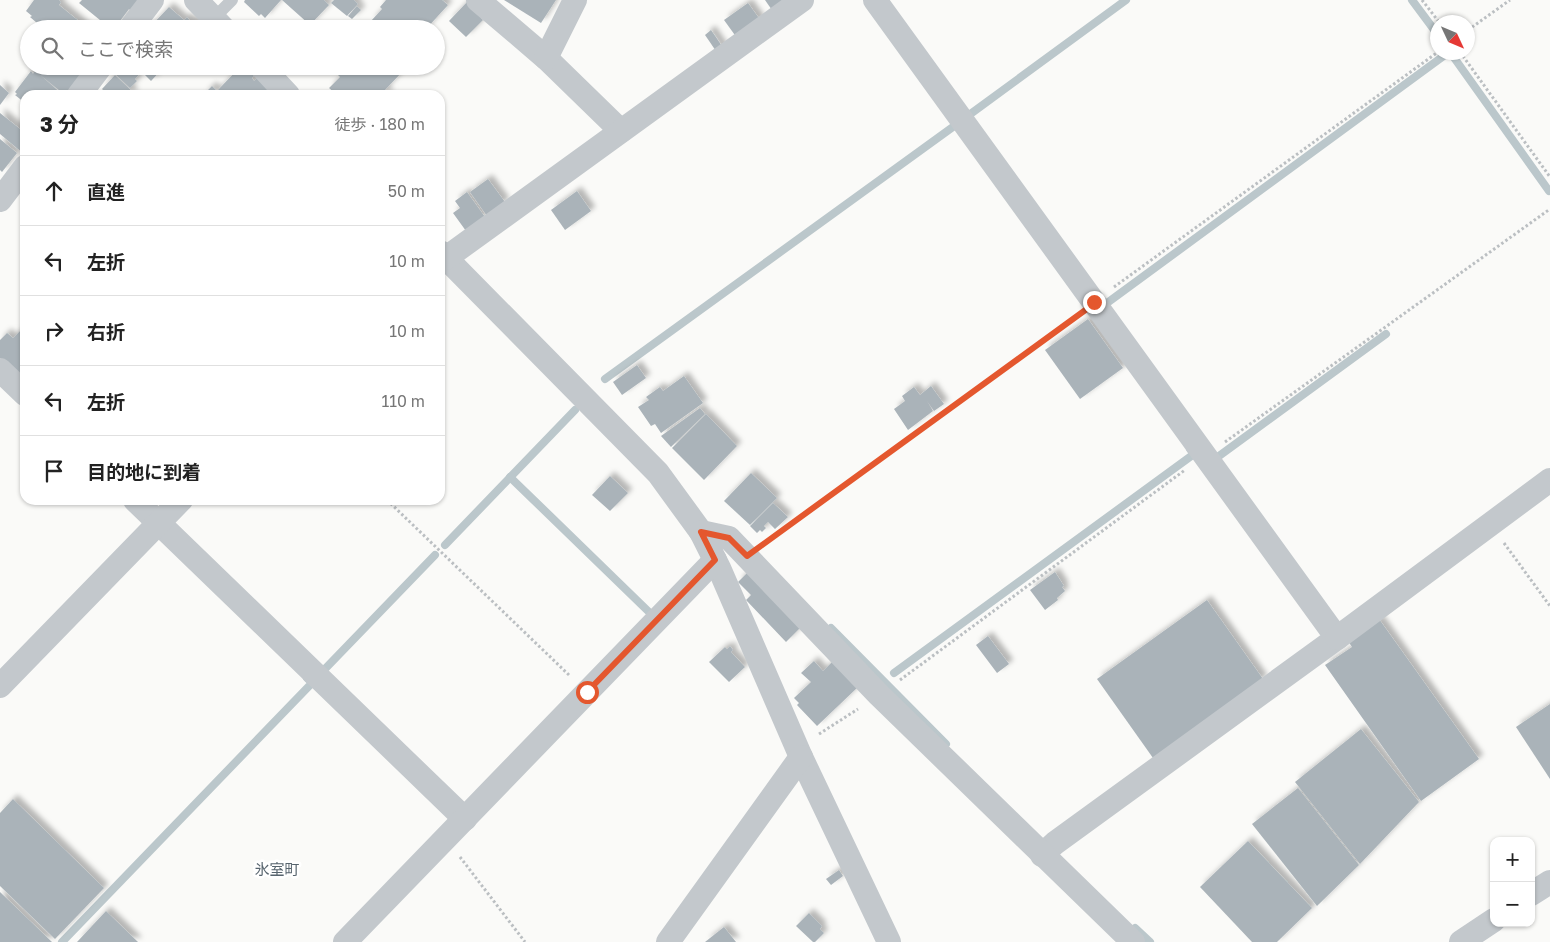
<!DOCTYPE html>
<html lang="ja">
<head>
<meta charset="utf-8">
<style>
  :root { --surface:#fff; --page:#f2f2f2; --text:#222; --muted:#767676; --line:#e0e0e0 }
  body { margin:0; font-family:"Golos Text","Noto Sans JP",sans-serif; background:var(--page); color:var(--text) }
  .controls { position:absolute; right:15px; bottom:15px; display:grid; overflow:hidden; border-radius:10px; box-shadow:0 1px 4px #0004 }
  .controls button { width:45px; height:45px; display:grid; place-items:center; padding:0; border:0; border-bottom:1px solid var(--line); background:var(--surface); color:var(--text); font:25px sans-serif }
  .compass { position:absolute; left:1430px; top:15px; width:45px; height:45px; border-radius:50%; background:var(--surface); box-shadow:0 1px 4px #0004; rotate:134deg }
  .stop { position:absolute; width:15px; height:15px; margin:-11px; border:4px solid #e4572e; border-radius:50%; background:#fff }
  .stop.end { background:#e4572e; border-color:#fff; box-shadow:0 1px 5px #0008 }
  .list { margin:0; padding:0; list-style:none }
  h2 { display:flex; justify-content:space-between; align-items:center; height:65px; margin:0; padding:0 20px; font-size:21px }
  h2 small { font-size:16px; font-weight:400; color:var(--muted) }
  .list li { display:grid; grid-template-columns:32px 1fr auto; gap:15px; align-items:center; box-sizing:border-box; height:70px; padding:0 20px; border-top:1px solid var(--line) }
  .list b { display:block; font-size:19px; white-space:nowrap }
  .list em { font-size:16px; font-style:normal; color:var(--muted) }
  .icon { flex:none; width:28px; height:28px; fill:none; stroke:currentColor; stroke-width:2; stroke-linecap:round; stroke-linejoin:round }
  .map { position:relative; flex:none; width:1550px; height:942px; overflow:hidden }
  .search { position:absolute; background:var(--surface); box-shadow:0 1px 4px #0004; left:20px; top:20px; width:425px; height:55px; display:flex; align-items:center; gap:12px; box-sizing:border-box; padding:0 18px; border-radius:28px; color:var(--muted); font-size:19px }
  .panel { position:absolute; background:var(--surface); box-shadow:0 1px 4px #0004; left:20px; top:90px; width:425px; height:415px; border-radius:15px }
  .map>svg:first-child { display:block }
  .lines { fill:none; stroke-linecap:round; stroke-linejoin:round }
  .stream { stroke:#bbc7cb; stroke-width:8 }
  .building { fill:#aab3b9; filter:url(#shadow) }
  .path { stroke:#bbbfc2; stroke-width:3; stroke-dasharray:2.5 2.5; stroke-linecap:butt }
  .lane { stroke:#c3c8cc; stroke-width:12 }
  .street { stroke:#c3c8cc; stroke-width:24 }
  .route { stroke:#e4572e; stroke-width:6 }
  .labels { text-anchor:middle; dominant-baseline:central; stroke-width:5; stroke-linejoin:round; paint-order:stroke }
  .quarter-label { font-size:15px; fill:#57646e; stroke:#fff }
</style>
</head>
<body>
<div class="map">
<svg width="1550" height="942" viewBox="0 0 1550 942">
  <defs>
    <filter id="shadow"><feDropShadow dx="4.5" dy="-4.5" stdDeviation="2.5" flood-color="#0004"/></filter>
  </defs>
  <rect width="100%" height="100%" fill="#fafaf8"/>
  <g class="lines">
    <g class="stream">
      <polyline points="1412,0 1438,35"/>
      <polyline points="1450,52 1549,191"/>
      <polyline points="969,115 1126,0"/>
      <polyline points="1107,303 1449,52"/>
      <polyline points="605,379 957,124"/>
      <polyline points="1219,456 1386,334"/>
      <polyline points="510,477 649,612"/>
      <polyline points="445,545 575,410"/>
      <polyline points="831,628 946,744"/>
      <polyline points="322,672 435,555"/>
      <polyline points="894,673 1194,454 1190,449"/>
      <polyline points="1135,928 1150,942"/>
      <polyline points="62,942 312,683 307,678"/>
    </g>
  </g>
  <g class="building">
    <polygon points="34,0 59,0 61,2 59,5 86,27 85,29 44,29 30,17 32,16 26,11"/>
    <polygon points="82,0 140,0 131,11 129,9 114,29 111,29 79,3"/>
    <polygon points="245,0 281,0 265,18 261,14 259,16 244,2"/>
    <polygon points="282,0 324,0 329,5 310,25"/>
    <polygon points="334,0 354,0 358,4 347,16 331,3"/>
    <polygon points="386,0 442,0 448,5 426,29 380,29 371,21 382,9 380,7"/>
    <polygon points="504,0 556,0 541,23"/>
    <polygon points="765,0 793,0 774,13"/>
    <polygon points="467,2 482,17 481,18 483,20 466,37 449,21"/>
    <polygon points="748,3 761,21 737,38 724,20"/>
    <polygon points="357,6 361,10 352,19 348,16"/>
    <polygon points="169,7 184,20 187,17 191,22 194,20 203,29 148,29"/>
    <polygon points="711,30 724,49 718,54 705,35"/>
    <polygon points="35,66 71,66 85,77 70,95 65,95 39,74 63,95 25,95 25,103 15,95 17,94 15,92 31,71 33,74 35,71 33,69"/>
    <polygon points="121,66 147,66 135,79 137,81 130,88 114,73"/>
    <polygon points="149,66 165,66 151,81 143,73"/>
    <polygon points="243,66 254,76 252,78 254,81 257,78 269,90 267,92 270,95 203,95 212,86 217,91 240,67 242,68"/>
    <polygon points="334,66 398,66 403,71 385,90 390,95 337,95 329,88 340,77 332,69"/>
    <polygon points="115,75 134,93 132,95 108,95 102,89"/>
    <polygon points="0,85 9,93 0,105"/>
    <polygon points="0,113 25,133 25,152 24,154 0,134"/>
    <polygon points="0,139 17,153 2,172 0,170"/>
    <polygon points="488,179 505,202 487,216 470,192"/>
    <polygon points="577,191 591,211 565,230 551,210"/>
    <polygon points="467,192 485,217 466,231 453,213 460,208 455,201"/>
    <polygon points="1088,319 1123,368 1080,399 1045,350"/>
    <polygon points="25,326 25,381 0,358 0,340 7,333 13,338"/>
    <polygon points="637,365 646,378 622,395 613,382"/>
    <polygon points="684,376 703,403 661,433 655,424 651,426 638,407 649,400 646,397 660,387 663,391"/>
    <polygon points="931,386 944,404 934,411 927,401 933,411 908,430 894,409 905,401 902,396 914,387 920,395"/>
    <polygon points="700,408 705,414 671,447 661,436"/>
    <polygon points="706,414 737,446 704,480 672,448"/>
    <polygon points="751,473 777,498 750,525 724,501"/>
    <polygon points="610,476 628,493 610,511 592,495"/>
    <polygon points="773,503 788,517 775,529 768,522 764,526 766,528 762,532 760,530 757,533 750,526"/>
    <polygon points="750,570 803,625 786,642 746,600 751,595 738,582"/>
    <polygon points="1055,572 1064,586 1062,587 1065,591 1057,598 1058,600 1045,610 1030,590"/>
    <polygon points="1207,600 1263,679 1153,758 1097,679"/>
    <polygon points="1379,619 1479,759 1421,801 1325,665 1352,647 1348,641"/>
    <polygon points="988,636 1009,664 997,673 976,645"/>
    <polygon points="730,646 733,650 731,652 745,667 729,682 709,662 725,647 727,649"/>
    <polygon points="814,661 823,671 833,661 858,687 817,726 797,705 799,703 794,698 811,682 801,673"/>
    <polygon points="1550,704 1550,779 1516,727"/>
    <polygon points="1361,729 1419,802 1360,864 1295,782"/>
    <polygon points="1298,788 1359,865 1317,906 1252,824"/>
    <polygon points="13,799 104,888 55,939 0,886 0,813"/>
    <polygon points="1248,841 1312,908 1277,942 1252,942 1200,887"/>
    <polygon points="839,870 843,876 831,885 826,879"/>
    <polygon points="0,892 52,942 0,942"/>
    <polygon points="106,911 138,942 77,942"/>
    <polygon points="809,913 822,926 820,929 824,933 815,942 813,942 796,926"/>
    <polygon points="724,927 736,942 705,942"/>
  </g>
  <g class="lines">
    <g class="path">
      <polyline points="1422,0 1439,22"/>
      <polyline points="1468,30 1510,0"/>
      <polyline points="1460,52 1550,177"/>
      <polyline points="1114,287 1438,52"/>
      <polyline points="1225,442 1550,209"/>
      <polyline points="387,500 569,675"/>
      <polyline points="765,542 1076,317"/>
      <polyline points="1504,543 1550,606"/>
      <polyline points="900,680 1185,470"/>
      <polyline points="819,734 858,709"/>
      <polyline points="460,857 525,942"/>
    </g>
    <polyline class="lane" points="214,18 232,0"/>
    <g class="street">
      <polyline points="196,0 224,29"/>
      <polyline points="478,0 546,58 621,131"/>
      <polyline points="875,0 1337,638 1055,843 1042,855"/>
      <polyline points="130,29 152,0"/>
      <polyline points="546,58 575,0"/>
      <polyline points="261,66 288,95"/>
      <polyline points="79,95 101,66"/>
      <polyline points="0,200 25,167"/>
      <polyline points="440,252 658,473 701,532 719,568 801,757 889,942"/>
      <polyline points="446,258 802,0"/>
      <polyline points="0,370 25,394"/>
      <polyline points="135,500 465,819"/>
      <polyline points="701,532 729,538 879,695 1133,942"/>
      <polyline points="1337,638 1550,480"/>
      <polyline points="0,686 181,500"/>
      <polyline points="1531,894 1550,882"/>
      <polyline points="345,942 715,560"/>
      <polyline points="668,942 801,757"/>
      <polyline points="1461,942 1494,920"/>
    </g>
  </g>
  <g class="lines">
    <polyline class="route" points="587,692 715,560 701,532 729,538 747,556 1095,303 1094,302"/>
  </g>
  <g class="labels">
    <g class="quarter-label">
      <text x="277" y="869">氷室町</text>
    </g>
  </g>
</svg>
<div class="controls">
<button>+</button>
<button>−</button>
</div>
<svg class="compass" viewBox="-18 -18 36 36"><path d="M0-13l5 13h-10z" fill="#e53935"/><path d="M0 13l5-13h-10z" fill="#767676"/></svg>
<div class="stop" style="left:587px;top:692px"></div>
<div class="stop end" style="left:1094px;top:302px"></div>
<div class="search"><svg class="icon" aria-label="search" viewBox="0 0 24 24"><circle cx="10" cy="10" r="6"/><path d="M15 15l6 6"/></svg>ここで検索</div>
<section class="panel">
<h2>3 分<small>徒歩 · 180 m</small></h2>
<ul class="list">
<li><svg class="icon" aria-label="ahead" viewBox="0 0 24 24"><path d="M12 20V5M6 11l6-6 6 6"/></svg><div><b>直進</b></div><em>50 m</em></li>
<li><svg class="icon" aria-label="left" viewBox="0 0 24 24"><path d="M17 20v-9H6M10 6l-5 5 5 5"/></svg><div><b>左折</b></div><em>10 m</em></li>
<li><svg class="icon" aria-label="right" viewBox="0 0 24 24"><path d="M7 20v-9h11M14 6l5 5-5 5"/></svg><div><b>右折</b></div><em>10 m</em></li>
<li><svg class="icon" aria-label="left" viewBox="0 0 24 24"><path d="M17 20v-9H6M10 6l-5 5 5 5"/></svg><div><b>左折</b></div><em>110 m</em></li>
<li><svg class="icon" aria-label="arrive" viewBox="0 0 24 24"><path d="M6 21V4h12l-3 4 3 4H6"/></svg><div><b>目的地に到着</b></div></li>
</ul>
</section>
</div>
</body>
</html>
